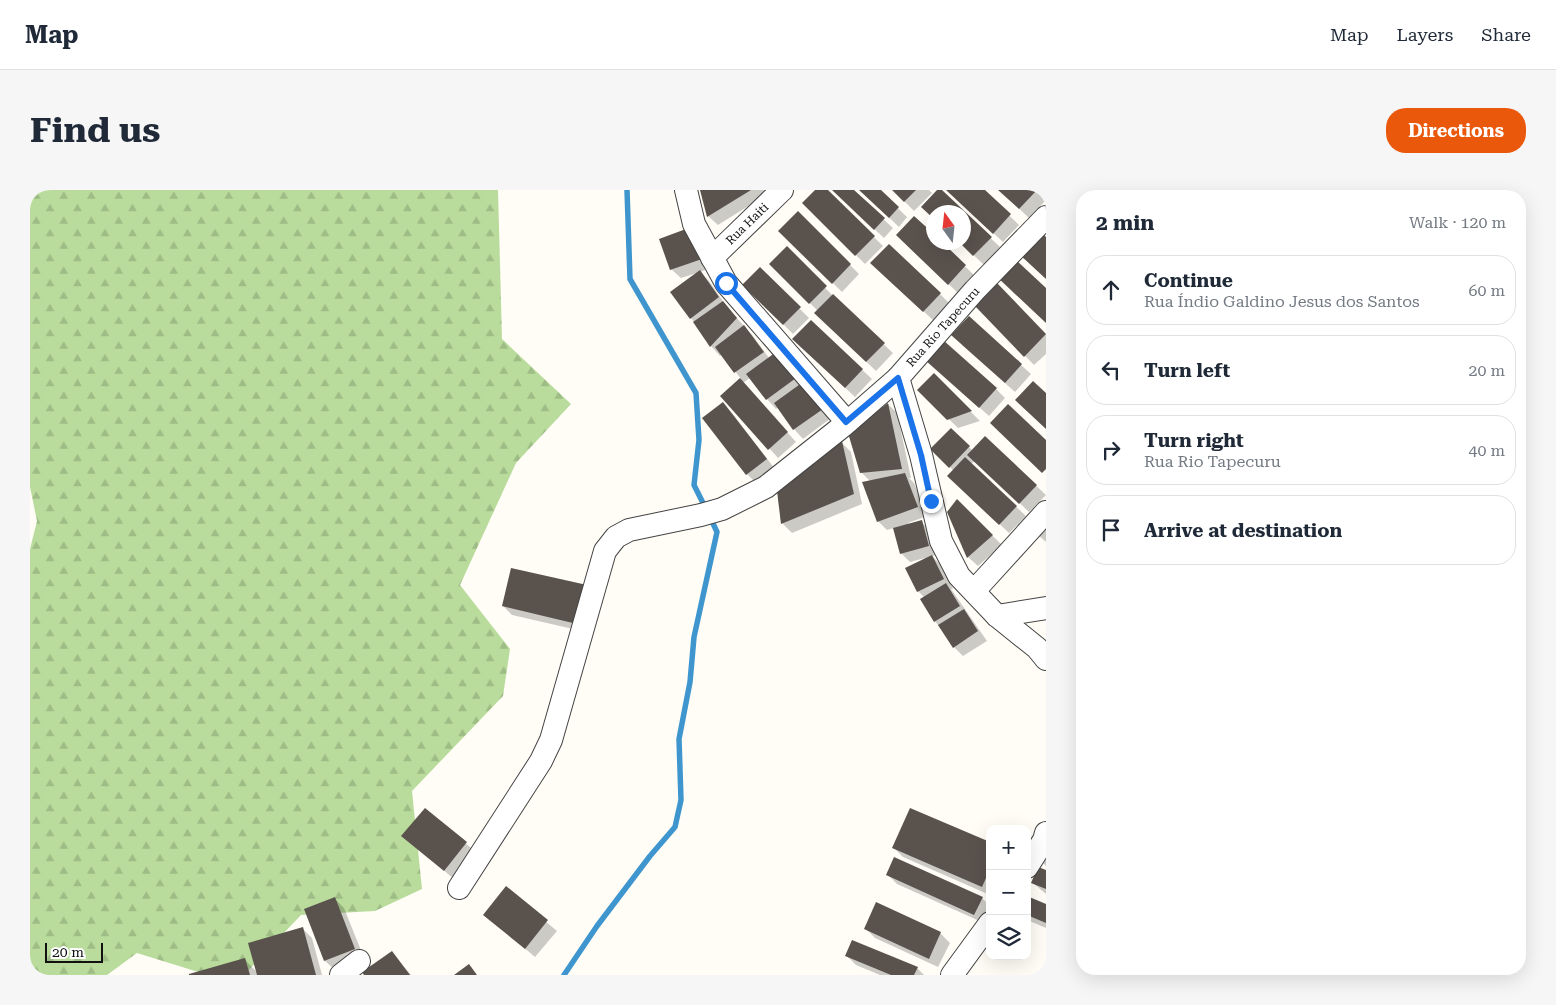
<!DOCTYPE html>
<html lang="en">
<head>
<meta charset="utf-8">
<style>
  :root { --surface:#fff; --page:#f6f6f7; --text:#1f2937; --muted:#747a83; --line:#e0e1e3; --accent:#ea580c }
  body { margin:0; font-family:"Roboto Serif",serif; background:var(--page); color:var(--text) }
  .controls { position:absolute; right:15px; bottom:15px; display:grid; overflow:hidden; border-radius:10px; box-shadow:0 5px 20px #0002 }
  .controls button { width:45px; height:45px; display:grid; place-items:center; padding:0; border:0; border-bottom:1px solid var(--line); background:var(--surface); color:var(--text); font:25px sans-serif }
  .compass { position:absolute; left:896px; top:15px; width:45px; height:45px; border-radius:50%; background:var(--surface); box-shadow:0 5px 20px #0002; rotate:345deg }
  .scale { position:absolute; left:15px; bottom:12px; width:58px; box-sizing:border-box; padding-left:5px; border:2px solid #111; border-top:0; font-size:14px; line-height:18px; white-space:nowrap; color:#111; -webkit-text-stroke:4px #fff; paint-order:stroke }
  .stop { position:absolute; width:15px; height:15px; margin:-11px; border:4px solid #1a73e8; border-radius:50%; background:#fff }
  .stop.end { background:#1a73e8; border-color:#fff; box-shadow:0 1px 5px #0008 }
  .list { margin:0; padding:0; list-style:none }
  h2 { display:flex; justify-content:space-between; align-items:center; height:65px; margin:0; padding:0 20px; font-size:21px }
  h2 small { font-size:16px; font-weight:400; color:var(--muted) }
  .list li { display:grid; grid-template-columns:32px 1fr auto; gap:15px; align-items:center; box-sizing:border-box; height:70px; margin:0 10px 10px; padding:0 10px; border:1px solid var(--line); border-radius:20px }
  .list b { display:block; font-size:19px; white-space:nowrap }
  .list p { margin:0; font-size:16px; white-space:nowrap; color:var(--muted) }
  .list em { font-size:16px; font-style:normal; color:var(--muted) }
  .icon { flex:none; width:28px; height:28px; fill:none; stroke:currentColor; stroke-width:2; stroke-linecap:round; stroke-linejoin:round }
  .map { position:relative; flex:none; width:1016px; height:785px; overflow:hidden; border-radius:20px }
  header { display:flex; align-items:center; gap:30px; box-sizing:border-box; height:70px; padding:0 25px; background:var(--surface); border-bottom:1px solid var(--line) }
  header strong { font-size:24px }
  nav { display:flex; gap:28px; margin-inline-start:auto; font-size:18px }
  .intro { display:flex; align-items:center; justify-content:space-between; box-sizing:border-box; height:120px; padding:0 30px }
  h1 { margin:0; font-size:35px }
  .button { padding:12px 22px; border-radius:20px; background:var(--accent); color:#fff; font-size:18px; font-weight:700 }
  main { display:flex; gap:30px; padding:0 30px }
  aside { flex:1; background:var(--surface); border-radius:20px; box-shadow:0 5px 20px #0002 }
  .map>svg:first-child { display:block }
  .forest { fill:url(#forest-firs) }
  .shadow { fill:#0003 }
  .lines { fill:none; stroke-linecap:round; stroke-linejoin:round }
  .stream { stroke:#3f96cf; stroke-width:5.5 }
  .building { fill:#5a524d }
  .minor-casing { stroke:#444; stroke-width:24 }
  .minor { stroke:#fff; stroke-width:22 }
  .route { stroke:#1a73e8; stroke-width:6 }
  .labels { text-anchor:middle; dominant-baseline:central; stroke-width:5; stroke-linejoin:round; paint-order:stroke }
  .street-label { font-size:12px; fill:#111; stroke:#fff }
</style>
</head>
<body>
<header>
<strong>Map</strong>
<nav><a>Map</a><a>Layers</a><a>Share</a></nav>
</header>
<div class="intro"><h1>Find us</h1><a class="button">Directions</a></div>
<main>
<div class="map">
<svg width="1016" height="785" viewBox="0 0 1016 785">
  <defs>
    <pattern id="forest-firs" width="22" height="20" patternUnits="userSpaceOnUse" patternTransform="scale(1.25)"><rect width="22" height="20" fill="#b9dc9c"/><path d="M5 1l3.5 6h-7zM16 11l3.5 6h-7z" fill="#9ebc85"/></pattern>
  </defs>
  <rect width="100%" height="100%" fill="#fffdf5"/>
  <polygon class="forest" points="0,0 468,0 472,149 541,214 486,273 430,395 480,459 473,506 382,601 392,699 345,721 271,725 214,785 178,785 107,763 77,785 0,785 0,359 7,331 0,297"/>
  <g class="shadow">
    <polygon points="671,0 739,0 741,2 688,35 678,26"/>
    <polygon points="786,0 796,0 853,56 835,74 773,13"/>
    <polygon points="803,0 822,0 863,38 854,48"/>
    <polygon points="830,0 849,0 877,27 869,37"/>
    <polygon points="863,0 899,0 902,3 884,21"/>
    <polygon points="909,0 910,0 970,57 954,75 930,52 934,52 934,22 904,22"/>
    <polygon points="917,0 953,0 989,35 973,52"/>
    <polygon points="969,0 1005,0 1016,10 999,28"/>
    <polygon points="768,23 829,84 812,102 750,41"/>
    <polygon points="663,38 683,77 670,82 679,91 697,117 723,146 739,168 745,163 801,228 773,249 764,239 748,217 746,219 737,209 721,187 713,193 766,252 748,268 692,206 711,189 692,164 690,166 681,156 661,128 667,83 651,88 641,79"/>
    <polygon points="910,52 945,86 928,103 877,55"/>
    <polygon points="756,58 804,107 863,163 846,181 795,132 788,121 740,74"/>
    <polygon points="730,79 779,128 763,144 714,95"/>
    <polygon points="851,82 910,104 919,113 903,130"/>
    <polygon points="967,95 1016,145 1016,164 1004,175 946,115"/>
    <polygon points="939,128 1001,184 985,202 932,155"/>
    <polygon points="781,132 842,189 825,207 773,158"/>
    <polygon points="906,179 966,199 975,208 959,226"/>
    <polygon points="904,185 950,231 928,238 889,200"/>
    <polygon points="693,214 702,223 745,279 726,293 717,284"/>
    <polygon points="858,214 867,223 881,288 879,288 884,293 897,326 878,333 879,335 891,332 901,341 907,365 902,366 912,376 923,399 921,399 957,451 933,466 924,457 905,431 895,408 888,401 895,368 880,372 871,363 864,338 857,340 848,331 840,291 831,282"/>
    <polygon points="921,239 943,261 955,247 1016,305 999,322 945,271 941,274 996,326 979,343 928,295 923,280 902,259"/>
    <polygon points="812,253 821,262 832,314 762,343 753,334 748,302"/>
    <polygon points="927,311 972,355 948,376 938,367 919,322"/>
    <polygon points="1016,335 1016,352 1007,344"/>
    <polygon points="482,379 556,442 482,425 473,416"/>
    <polygon points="395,619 446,662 424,689 373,646"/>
    <polygon points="960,654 960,705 873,667 864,658"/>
    <polygon points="1016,662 1016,676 1012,672"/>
    <polygon points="1016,681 1016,704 1003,693"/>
    <polygon points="858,685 952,708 960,716 960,721 954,733 867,694"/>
    <polygon points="476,698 527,741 505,767 454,724"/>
    <polygon points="997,707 1016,715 1016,738 997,730"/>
    <polygon points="304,708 314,718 334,768 305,780 295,771 275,720"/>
    <polygon points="272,738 282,748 292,785 161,785 215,770 227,782"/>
    <polygon points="835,738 910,743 920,753 908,777 845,748"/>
    <polygon points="362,763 381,785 336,785"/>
    <polygon points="817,766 887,778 894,785 850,785 826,775"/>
    <polygon points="1010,780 1016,782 1016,785 1008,785"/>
  </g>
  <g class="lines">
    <g class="stream">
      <polyline points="597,0 600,89 666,203 669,250 664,295 676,319"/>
      <polyline points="534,785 567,736 620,666 645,637 651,610 649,549 660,492 664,447 687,342 680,327"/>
    </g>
  </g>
  <g class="building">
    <polygon points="670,0 721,0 677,27"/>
    <polygon points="785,0 798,0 845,46 825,66 772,13"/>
    <polygon points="802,0 824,0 855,28 844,40"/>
    <polygon points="829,0 851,0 869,17 859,28"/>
    <polygon points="862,0 886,0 874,12"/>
    <polygon points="907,0 912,0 962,47 943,66 929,52 934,52 934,22 904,22 904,29 891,17"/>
    <polygon points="916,0 955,0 981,24 963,44"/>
    <polygon points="968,0 1007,0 989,19"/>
    <polygon points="768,21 821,74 802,94 748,41"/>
    <polygon points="884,26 904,44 904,52 912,52 936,75 918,95 866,45"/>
    <polygon points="664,36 675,68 640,80 629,49"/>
    <polygon points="1010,41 1016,47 1016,89 989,64"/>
    <polygon points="859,54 911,103 893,122 840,73"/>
    <polygon points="757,56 797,96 779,114 739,74"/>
    <polygon points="984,68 1016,98 1016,133 966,86"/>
    <polygon points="730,77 771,117 753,135 712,95"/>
    <polygon points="670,80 689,107 660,129 640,102"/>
    <polygon points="967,93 1016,144 994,167 944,115"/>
    <polygon points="803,104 855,153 836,172 784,123"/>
    <polygon points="693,111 707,128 680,157 663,132"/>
    <polygon points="939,126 992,174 975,193 921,145"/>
    <polygon points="781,130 833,179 815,198 762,149"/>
    <polygon points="714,135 734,162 704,183 685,157"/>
    <polygon points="913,150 967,198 949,218 895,170"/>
    <polygon points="746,162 766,188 736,210 716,184"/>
    <polygon points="904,183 942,221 917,230 887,200"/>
    <polygon points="710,188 758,242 738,260 690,206"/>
    <polygon points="1003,191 1016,203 1016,239 985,210"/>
    <polygon points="773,192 793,219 763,240 744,213"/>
    <polygon points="693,212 737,269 716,285 672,228"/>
    <polygon points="858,213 872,279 830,283 818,243"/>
    <polygon points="978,214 1016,250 1016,279 1012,283 960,233"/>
    <polygon points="921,238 940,256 919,278 900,259"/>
    <polygon points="955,246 1007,295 989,314 937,265"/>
    <polygon points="812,251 824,304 751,334 747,301"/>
    <polygon points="935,267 987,316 969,335 917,286"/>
    <polygon points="875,283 888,317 847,332 832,292"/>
    <polygon points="927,309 963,345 937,368 917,322"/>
    <polygon points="892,330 899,356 870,364 863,338"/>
    <polygon points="902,365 914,389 887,402 875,378"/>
    <polygon points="481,378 557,395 547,434 472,416"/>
    <polygon points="916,393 930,416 904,432 890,409"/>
    <polygon points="934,419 948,441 923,458 908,435"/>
    <polygon points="395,618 437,652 414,681 371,646"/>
    <polygon points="880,618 960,652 960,679 952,697 862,658"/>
    <polygon points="864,667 953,707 944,725 856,685"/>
    <polygon points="1008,677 1016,680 1016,699 1001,693"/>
    <polygon points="476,696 518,730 495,759 453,725"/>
    <polygon points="997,706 1016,714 1016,733 997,725"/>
    <polygon points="305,707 325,759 294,771 274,719"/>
    <polygon points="846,712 911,742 899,769 834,739"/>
    <polygon points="273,737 286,785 227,785 218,753"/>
    <polygon points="822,750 888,777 884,785 861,785 815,766"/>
    <polygon points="362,761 380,785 334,785 332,782"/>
    <polygon points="215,768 220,785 159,785 159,784"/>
    <polygon points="439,774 447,785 424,785"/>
  </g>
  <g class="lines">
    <g class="minor-casing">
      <g id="minor">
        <polyline points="656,0 664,34 696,93 817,232"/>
        <polyline points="1016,27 945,100 868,188 891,265 911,351 929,386 967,426 1007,458 1016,469"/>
        <path id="s1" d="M682,68L752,0"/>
        <polyline points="944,401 1016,322"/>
        <polyline points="967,426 1016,418"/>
        <polyline points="997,677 1014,650 1016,643"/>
        <polyline points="429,698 511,571 521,550 575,361 586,347 599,340 671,325 692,319 736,297 813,236 868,188"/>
        <polyline points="311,785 329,771"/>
        <polyline points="922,785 960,733"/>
      </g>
    </g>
    <use href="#minor" class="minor"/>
  </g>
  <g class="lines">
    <polyline class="route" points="696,93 816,232 868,188 891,265 901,311"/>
  </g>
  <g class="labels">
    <g class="street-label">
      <text stroke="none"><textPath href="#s1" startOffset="49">Rua Haiti</textPath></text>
      <text transform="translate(913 137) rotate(-48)">Rua Rio Tapecuru</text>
    </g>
  </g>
</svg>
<div class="controls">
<button>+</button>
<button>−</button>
<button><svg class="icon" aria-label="layers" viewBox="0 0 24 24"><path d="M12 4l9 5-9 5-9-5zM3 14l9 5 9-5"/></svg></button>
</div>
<svg class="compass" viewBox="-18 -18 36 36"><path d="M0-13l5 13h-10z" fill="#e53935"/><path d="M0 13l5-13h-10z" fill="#747a83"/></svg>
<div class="scale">20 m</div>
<div class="stop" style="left:696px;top:93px"></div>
<div class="stop end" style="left:901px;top:311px"></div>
</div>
<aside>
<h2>2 min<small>Walk · 120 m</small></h2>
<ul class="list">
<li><svg class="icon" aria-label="ahead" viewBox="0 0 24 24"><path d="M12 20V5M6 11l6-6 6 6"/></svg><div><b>Continue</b><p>Rua Índio Galdino Jesus dos Santos</p></div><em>60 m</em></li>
<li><svg class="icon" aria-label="left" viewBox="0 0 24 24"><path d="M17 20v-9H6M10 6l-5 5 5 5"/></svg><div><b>Turn left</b></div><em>20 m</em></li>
<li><svg class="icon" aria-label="right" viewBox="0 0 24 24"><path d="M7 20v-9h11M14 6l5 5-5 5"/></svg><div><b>Turn right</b><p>Rua Rio Tapecuru</p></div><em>40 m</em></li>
<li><svg class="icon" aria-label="arrive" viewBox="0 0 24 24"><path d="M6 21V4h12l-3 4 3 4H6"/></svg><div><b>Arrive at destination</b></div></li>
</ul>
</aside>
</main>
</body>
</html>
